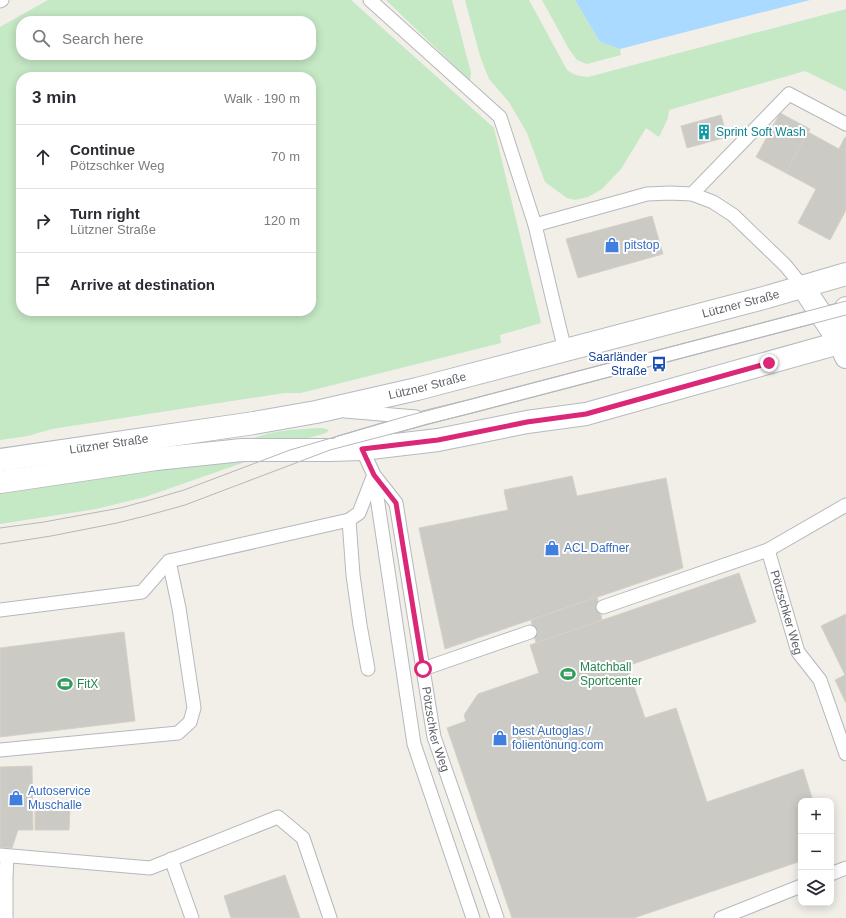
<!DOCTYPE html>
<html lang="en">
<head>
<meta charset="utf-8">
<style>
  :root { --surface:#fff; --page:#f2f2f3; --text:#2b2b33; --muted:#7c7c81; --line:#e1e1e2 }
  body { margin:0; font-family:Helvetica,sans-serif; background:var(--page); color:var(--text) }
  .controls { position:absolute; right:12px; bottom:12px; display:grid; overflow:hidden; border-radius:8px; box-shadow:0 2px 10px #0003 }
  .controls button { width:36px; height:36px; display:grid; place-items:center; padding:0; border:0; border-bottom:1px solid var(--line); background:var(--surface); color:var(--text); font:20px sans-serif }
  .stop { position:absolute; width:12px; height:12px; margin:-9px; border:3px solid #db2777; border-radius:50%; background:#fff }
  .stop.end { background:#db2777; border-color:#fff; box-shadow:0 1px 4px #0008 }
  .list { margin:0; padding:0; list-style:none }
  h2 { display:flex; justify-content:space-between; align-items:center; height:52px; margin:0; padding:0 16px; font-size:17px }
  h2 small { font-size:13px; font-weight:400; color:var(--muted) }
  .list li { display:grid; grid-template-columns:26px 1fr auto; gap:12px; align-items:center; box-sizing:border-box; height:64px; padding:0 16px; border-top:1px solid var(--line) }
  .list b { display:block; font-size:15px; white-space:nowrap }
  .list p { margin:0; font-size:13px; white-space:nowrap; color:var(--muted) }
  .list em { font-size:13px; font-style:normal; color:var(--muted) }
  .icon { flex:none; width:22px; height:22px; fill:none; stroke:currentColor; stroke-width:2; stroke-linecap:round; stroke-linejoin:round }
  .map { position:relative; flex:none; width:846px; height:918px; overflow:hidden }
  .search { position:absolute; background:var(--surface); box-shadow:0 2px 10px #0003; left:16px; top:16px; width:300px; height:44px; display:flex; align-items:center; gap:10px; box-sizing:border-box; padding:0 14px; border-radius:16px; color:var(--muted); font-size:15px }
  .panel { position:absolute; background:var(--surface); box-shadow:0 2px 10px #0003; left:16px; top:72px; width:300px; height:244px; border-radius:16px }
  .map>svg:first-child { display:block }
  .green { fill:#c5e8c5; fill-rule:evenodd }
  .water { fill:#aadaff }
  .building { fill:#cccac5; stroke:#d6d1c6 }
  .lines { fill:none; stroke-linecap:round; stroke-linejoin:round }
  .service-casing { stroke:#b5b8bc; stroke-width:15 }
  .tertiary-casing { stroke:#b5b8bc; stroke-width:24 }
  .secondary-casing { stroke:#b6babf; stroke-width:24 }
  .service { stroke:#fff; stroke-width:13 }
  .tertiary { stroke:#fff; stroke-width:22 }
  .secondary { stroke:#fff; stroke-width:22 }
  .tram { stroke:#b6b7b8; stroke-width:1 }
  .route { stroke:#db2777; stroke-width:5 }
  .labels { text-anchor:middle; dominant-baseline:central; stroke-width:4; stroke-linejoin:round; paint-order:stroke }
  .culture-label { font-size:12px; fill:#0d838f; stroke:#fff; text-anchor:start }
  .shop-label { font-size:12px; fill:#366cbe; stroke:#fff; text-anchor:start }
  .street-label { font-size:12px; fill:#5f6368; stroke:#fff }
  .transit-label { font-size:12px; fill:#164399; stroke:#fff; text-anchor:end }
  .leisure-label { font-size:12px; fill:#27864d; stroke:#fff; text-anchor:start }
</style>
</head>
<body>
<div class="map">
<svg width="846" height="918" viewBox="0 0 846 918">
  <rect width="100%" height="100%" fill="#f1efe8"/>
  <g class="green">
    <path d="M48,0H351L494,128L541,323L500,335L501,343L301,393H284L52,429L28,436L0,440V27ZM21,21H311V55H21ZM21,77H311V311H21Z"/>
    <polygon points="386,0 452,0 471,73 470,81"/>
    <path d="M465,0H529L567,70C574,75 579,76 588,77L846,9V91L805,71L669,110L668,118L659,137L646,128L621,169L602,189L588,197L575,200L567,198L545,182L527,133L509,102L489,79L480,56Z"/>
    <polygon points="542,0 575,0 600,42 620,49 621,55 587,64 577,60 569,49"/>
    <path d="M323,428L329,430L326,433L301,440L251,439C274,430 299,429 323,428Z"/>
    <polygon points="237,461 245,462 145,497 96,509 0,524 0,494 153,470"/>
  </g>
  <polygon class="water" points="575,0 810,0 620,49 600,42"/>
  <g class="building">
    <polygon points="780,113 810,129 786,173 756,157"/>
    <polygon points="721,115 727,137 687,148 681,126"/>
    <polygon points="808,132 839,149 845,137 846,138 846,210 830,240 798,223 816,189 786,173"/>
    <polygon points="652,216 663,254 578,278 566,239"/>
    <polygon points="572,476 577,496 666,478 683,568 445,649 419,528 508,510 504,490"/>
    <polygon points="739,573 756,622 627,666 645,718 676,708 707,802 803,769 813,801 801,801 801,861 634,918 512,918 447,728 466,721 464,715 478,694 539,673 530,645"/>
    <polygon points="597,597 602,620 536,643 531,620"/>
    <polygon points="846,614 846,703 835,680 845,675 821,626"/>
    <polygon points="124,632 135,721 0,737 0,648"/>
    <polygon points="32,766 33,830 18,830 12,848 0,847 0,767"/>
    <polygon points="35,809 70,809 69,830 35,830"/>
    <polygon points="285,875 300,918 231,918 224,896"/>
  </g>
  <g class="lines">
    <g class="service-casing">
      <g id="service">
        <polyline points="370,0 500,117 535,225 559,326 565,350"/>
        <polyline points="0,1 2,0"/>
        <polyline points="692,194 789,94 846,124"/>
        <polyline points="535,225 647,194 670,193 692,194 713,202 733,215 785,265 803,287"/>
        <polyline points="345,411 416,417"/>
        <polyline points="339,443 423,418 472,406 846,308"/>
        <path id="s1" d="M362,449L374,475L396,503L434,737L497,918"/>
        <polyline points="374,477 414,744 473,918"/>
        <polyline points="349,520 353,575 360,625 368,669"/>
        <path id="s2" d="M768,550L798,652L820,680L846,754"/>
        <polyline points="603,607 768,550 846,505"/>
        <polyline points="0,610 142,592 169,561 349,520 359,513 373,477"/>
        <polyline points="423,669 530,632"/>
        <polyline points="0,750 178,733 190,722 194,708 179,608 169,561"/>
        <polyline points="0,855 150,868 278,817 303,838 330,918"/>
        <polyline points="171,859 192,918"/>
        <polyline points="831,874 846,868"/>
        <polyline points="6,918 6,878 7,857"/>
        <polyline points="721,918 801,886"/>
      </g>
    </g>
    <g class="tertiary-casing">
      <g id="tertiary">
        <polyline points="803,287 840,343 846,357"/>
        <polyline points="840,343 841,327 846,308"/>
      </g>
    </g>
    <g class="secondary-casing">
      <g id="secondary">
        <path id="s3" d="M0,460L254,423L316,412L417,389L767,297L846,274"/>
        <polyline points="0,482 156,459 242,450 330,450 362,449 438,440 527,422 586,414 846,341"/>
      </g>
    </g>
    <use href="#service" class="service"/>
    <use href="#tertiary" class="tertiary"/>
    <use href="#secondary" class="secondary"/>
    <g class="tram">
      <polyline points="0,528 44,522 120,508 150,500 184,490 290,450 407,416 846,301"/>
      <polyline points="0,544 51,536 117,523 149,515 185,505 330,450 846,315"/>
    </g>
  </g>
  <g class="lines">
    <polyline class="route" points="423,669 396,503 374,475 362,449 438,440 527,422 586,414 769,363"/>
  </g>
  <defs>
    <g id="building-bare" transform="scale(1.2)"><path d="M-4-6H4V6H1V3H-1V6H-4ZM-2.5-4.3h1.7v1.8h-1.7ZM.8-4.3h1.7v1.8H.8ZM-2.5-1h1.7V.8h-1.7ZM.8-1h1.7V.8H.8Z" fill="#0f9aa8" stroke="#fff" stroke-width="2.5" paint-order="stroke"/></g>
    <g id="shop-bare" transform="scale(1.2)"><path d="M-5-2.5h2.3a2.7 3.5 0 0 1 5.4 0H5L5.5 6h-11ZM-1.5-2.5h3a1.5 2.3 0 0 0-3 0Z" fill="#3f7fe0" stroke="#fff" stroke-width="2.5" paint-order="stroke"/></g>
    <g id="bus-bare" transform="scale(1.2)"><path d="M-5-6H5V4H4V6H2V4H-2V6H-4V4H-5ZM-3.5-4V0h7V-4ZM-3.5 1.2v1.5H-2V1.2ZM2 1.2v1.5H3.5V1.2Z" fill="#1a4fb4" stroke="#fff" stroke-width="2.5" paint-order="stroke"/></g>
    <g id="stadium-bare" transform="scale(1.2)"><path d="M0-5a6.5 5 0 1 0 0 10a6.5 5 0 1 0 0-10ZM-3.5-1.8h7v3.6h-7Z" fill="#2e9e5b" stroke="#fff" stroke-width="2.5" paint-order="stroke"/></g>
  </defs>
  <g fill-rule="evenodd">
    <use href="#building-bare" x="704" y="132"/>
    <use href="#shop-bare" x="612" y="245"/>
    <use href="#bus-bare" x="659" y="364"/>
    <use href="#shop-bare" x="552" y="548"/>
    <use href="#stadium-bare" x="568" y="674"/>
    <use href="#stadium-bare" x="65" y="684"/>
    <use href="#shop-bare" x="500" y="738"/>
    <use href="#shop-bare" x="16" y="798"/>
  </g>
  <g class="labels">
    <g class="culture-label">
      <text x="716" y="132">Sprint Soft Wash</text>
    </g>
    <g class="shop-label">
      <text x="624" y="245">pitstop</text>
      <text x="564" y="548">ACL Daffner</text>
      <text x="512" y="731">best Autoglas /<tspan x="512" dy="14">folientönung.com</tspan></text>
      <text x="28" y="791">Autoservice<tspan x="28" dy="14">Muschalle</tspan></text>
    </g>
    <g class="street-label">
      <text stroke="none"><textPath href="#s3" startOffset="758">Lützner Straße</textPath></text>
      <text stroke="none"><textPath href="#s3" startOffset="434">Lützner Straße</textPath></text>
      <text stroke="none"><textPath href="#s3" startOffset="110">Lützner Straße</textPath></text>
      <text stroke="none"><textPath href="#s2" startOffset="65">Pötzschker Weg</textPath></text>
      <text stroke="none"><textPath href="#s1" startOffset="294">Pötzschker Weg</textPath></text>
    </g>
    <g class="transit-label">
      <text x="647" y="357">Saarländer<tspan x="647" dy="14">Straße</tspan></text>
    </g>
    <g class="leisure-label">
      <text x="580" y="667">Matchball<tspan x="580" dy="14">Sportcenter</tspan></text>
      <text x="77" y="684">FitX</text>
    </g>
  </g>
</svg>
<div class="controls">
<button>+</button>
<button>−</button>
<button><svg class="icon" aria-label="layers" viewBox="0 0 24 24"><path d="M12 4l9 5-9 5-9-5zM3 14l9 5 9-5"/></svg></button>
</div>
<div class="stop" style="left:423px;top:669px"></div>
<div class="stop end" style="left:769px;top:363px"></div>
<div class="search"><svg class="icon" aria-label="search" viewBox="0 0 24 24"><circle cx="10" cy="10" r="6"/><path d="M15 15l6 6"/></svg>Search here</div>
<section class="panel">
<h2>3 min<small>Walk · 190 m</small></h2>
<ul class="list">
<li><svg class="icon" aria-label="ahead" viewBox="0 0 24 24"><path d="M12 20V5M6 11l6-6 6 6"/></svg><div><b>Continue</b><p>Pötzschker Weg</p></div><em>70 m</em></li>
<li><svg class="icon" aria-label="right" viewBox="0 0 24 24"><path d="M7 20v-9h11M14 6l5 5-5 5"/></svg><div><b>Turn right</b><p>Lützner Straße</p></div><em>120 m</em></li>
<li><svg class="icon" aria-label="arrive" viewBox="0 0 24 24"><path d="M6 21V4h12l-3 4 3 4H6"/></svg><div><b>Arrive at destination</b></div></li>
</ul>
</section>
</div>
</body>
</html>
